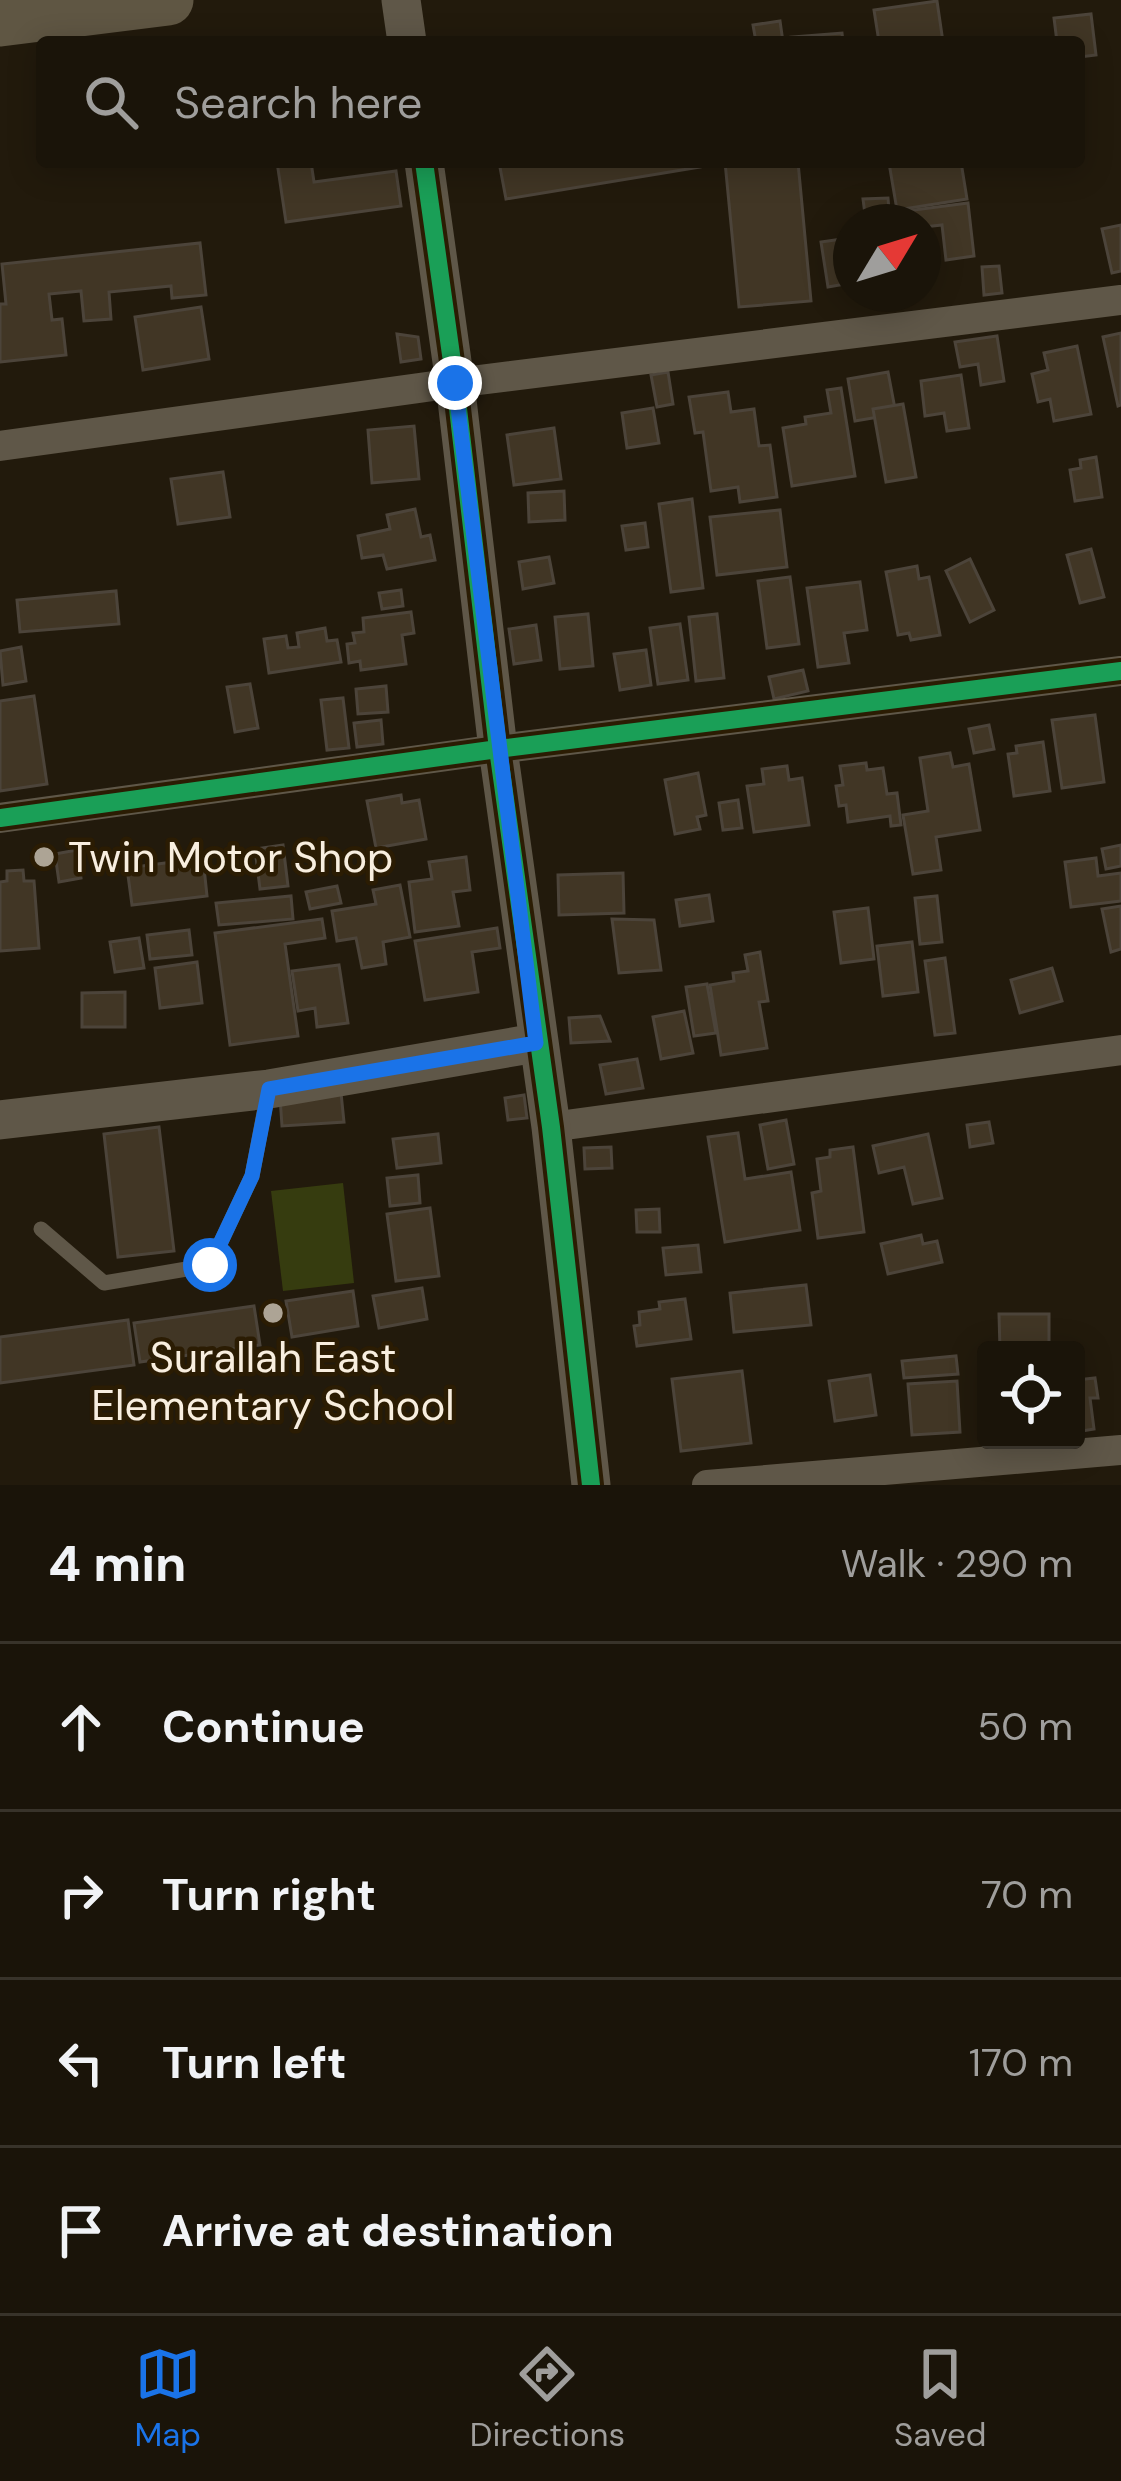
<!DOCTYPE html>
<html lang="en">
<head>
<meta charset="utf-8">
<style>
  :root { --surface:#1a1409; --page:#231d12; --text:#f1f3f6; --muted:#9f9e9c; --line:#38332a; --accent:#1a73e8 }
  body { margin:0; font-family:"DM Sans",sans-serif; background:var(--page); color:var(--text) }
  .controls { position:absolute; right:36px; bottom:36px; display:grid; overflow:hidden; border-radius:12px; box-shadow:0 6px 30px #0003 }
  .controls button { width:108px; height:108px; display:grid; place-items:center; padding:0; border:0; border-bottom:3px solid var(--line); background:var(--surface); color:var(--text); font:60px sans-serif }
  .compass { position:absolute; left:833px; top:204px; width:108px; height:108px; border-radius:50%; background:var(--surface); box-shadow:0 6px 30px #0003; rotate:52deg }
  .stop { position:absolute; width:36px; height:36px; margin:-27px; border:9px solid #1a73e8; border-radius:50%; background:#fff }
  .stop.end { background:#1a73e8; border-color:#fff; box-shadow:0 3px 12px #0008 }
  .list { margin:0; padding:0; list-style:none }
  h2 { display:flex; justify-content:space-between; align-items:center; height:156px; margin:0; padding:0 48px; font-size:51px }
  h2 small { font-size:39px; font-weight:400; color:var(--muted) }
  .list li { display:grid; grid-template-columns:78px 1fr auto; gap:36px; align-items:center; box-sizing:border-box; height:168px; padding:0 48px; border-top:3px solid var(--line) }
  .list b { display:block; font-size:45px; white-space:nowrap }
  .list em { font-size:39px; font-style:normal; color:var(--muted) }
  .icon { flex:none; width:66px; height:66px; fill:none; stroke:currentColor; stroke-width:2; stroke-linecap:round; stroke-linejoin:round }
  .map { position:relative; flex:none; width:1121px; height:1485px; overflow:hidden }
  .search { position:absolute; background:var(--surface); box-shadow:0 6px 30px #0003; left:36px; right:36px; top:36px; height:132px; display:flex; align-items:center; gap:30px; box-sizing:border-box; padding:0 42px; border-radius:12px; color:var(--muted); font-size:45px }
  .sheet { height:828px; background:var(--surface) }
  nav { display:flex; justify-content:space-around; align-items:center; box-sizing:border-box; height:168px; border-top:3px solid var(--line); background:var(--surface); font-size:33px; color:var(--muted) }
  nav a { display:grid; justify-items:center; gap:6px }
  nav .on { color:var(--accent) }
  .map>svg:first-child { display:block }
  .green { fill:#363c0f }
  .building { fill:#413625; stroke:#4c443a; stroke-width:3 }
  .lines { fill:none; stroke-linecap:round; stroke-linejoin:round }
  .service { stroke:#5f5748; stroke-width:15 }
  .minor { stroke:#5f5748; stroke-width:30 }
  .tertiary { stroke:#5f5748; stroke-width:39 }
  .trunk { stroke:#5f5643; stroke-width:51 }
  .cycleway-casing { stroke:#2b1c03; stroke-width:26 }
  .cycleway { stroke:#1a9f57; stroke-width:18 }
  .route { stroke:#1a73e8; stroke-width:15 }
  .poi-dot { fill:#ada495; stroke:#2b1c03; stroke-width:4.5 }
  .labels { text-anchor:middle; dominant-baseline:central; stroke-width:9; stroke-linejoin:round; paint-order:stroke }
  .poi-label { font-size:42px; fill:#f8eedf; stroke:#2b1c03; text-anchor:start }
</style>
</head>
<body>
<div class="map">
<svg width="1121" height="1485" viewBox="0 0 1121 1485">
  <rect width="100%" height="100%" fill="#221a0c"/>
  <polygon class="green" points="343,1183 354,1283 283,1291 271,1191"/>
  <g class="building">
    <polygon points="937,1 943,42 879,42 874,10"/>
    <polygon points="1091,14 1096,55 1079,57 1079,42 1057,42 1054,18"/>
    <polygon points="780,21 783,42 756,42 753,25"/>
    <polygon points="842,33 843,42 792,42 791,37"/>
    <polygon points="277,162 311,162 314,182 396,171 401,206 286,222"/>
    <polygon points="499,162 699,162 700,167 506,199"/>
    <polygon points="725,162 798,162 811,301 739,307"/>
    <polygon points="961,162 967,199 897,210 889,163"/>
    <polygon points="888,198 890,222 866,222 863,199"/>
    <polygon points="968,203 974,256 946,260 942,225 923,227 923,222 892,222 891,213"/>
    <polygon points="1121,225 1121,271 1112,273 1102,229"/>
    <polygon points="849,238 851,283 828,287 821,242"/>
    <polygon points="200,243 206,295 172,298 171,286 109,292 111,319 84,321 81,291 49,294 52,320 62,319 66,355 0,362 0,304 6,304 2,264"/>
    <polygon points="999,266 1002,293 984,295 982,267"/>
    <polygon points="201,307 209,359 143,370 135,317"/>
    <polygon points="1121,333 1121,405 1118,406 1103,337"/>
    <polygon points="397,334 418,337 421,359 401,362"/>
    <polygon points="997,336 1004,381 981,385 978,364 960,367 955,342"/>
    <polygon points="1077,346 1091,414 1054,421 1050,399 1038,402 1032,374 1048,370 1044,353"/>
    <polygon points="668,372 673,404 657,407 651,375"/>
    <polygon points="888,372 896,414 855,421 848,379"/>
    <polygon points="961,375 969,428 947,431 944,413 925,416 921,381"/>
    <polygon points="841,388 855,476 792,486 783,428 806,424 805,417 831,413 827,390"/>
    <polygon points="728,392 731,412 754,409 759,446 770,445 777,497 740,502 738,487 711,491 703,432 695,433 689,397"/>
    <polygon points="903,404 916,477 886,482 873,409"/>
    <polygon points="653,408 659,443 627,448 622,413"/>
    <polygon points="414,426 419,479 372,483 368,430"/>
    <polygon points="554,428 561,479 514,485 507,435"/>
    <polygon points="1096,457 1102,497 1075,501 1070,470 1081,468 1080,460"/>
    <polygon points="223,472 230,517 178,524 171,479"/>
    <polygon points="564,491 565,520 529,522 528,493"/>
    <polygon points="692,499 703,588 671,592 659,504"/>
    <polygon points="415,509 421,537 430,535 435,560 387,569 383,555 362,558 358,536 390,529 387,515"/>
    <polygon points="780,510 787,567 717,575 710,517"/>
    <polygon points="645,523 648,547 626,550 622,526"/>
    <polygon points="1091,549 1104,597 1080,603 1067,555"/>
    <polygon points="549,557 554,583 523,589 519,562"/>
    <polygon points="970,559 994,610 970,622 946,571"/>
    <polygon points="917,566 919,579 929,577 940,635 911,640 909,633 898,635 886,572"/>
    <polygon points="790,577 799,644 767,648 758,581"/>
    <polygon points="860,582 867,630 844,633 849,663 818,667 807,588"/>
    <polygon points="401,590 403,606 382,609 379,593"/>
    <polygon points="116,591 119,624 20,632 17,600"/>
    <polygon points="411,612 414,633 402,635 406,664 361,670 360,661 349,663 347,644 355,643 353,633 364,632 363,618"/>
    <polygon points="588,614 593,666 560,669 555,617"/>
    <polygon points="717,614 724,678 696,681 689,617"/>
    <polygon points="680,624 688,680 658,684 650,628"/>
    <polygon points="536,625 541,660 514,664 509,629"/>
    <polygon points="325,628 327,641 337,640 341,662 269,673 264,639 286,636 288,648 299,647 297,633"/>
    <polygon points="21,647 26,681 3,685 0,651"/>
    <polygon points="646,650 651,685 620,690 614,654"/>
    <polygon points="803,670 808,691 774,699 769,677"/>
    <polygon points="250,684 258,728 235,732 227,687"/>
    <polygon points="386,686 388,712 358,714 356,689"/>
    <polygon points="34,696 47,784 0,791 0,701"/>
    <polygon points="343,698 349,748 327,750 321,700"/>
    <polygon points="1095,715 1104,782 1062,788 1052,720"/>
    <polygon points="381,720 383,744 357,747 354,723"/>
    <polygon points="989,725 994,749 974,753 969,729"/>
    <polygon points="1043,742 1050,791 1014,796 1008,754 1017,753 1016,746"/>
    <polygon points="950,753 953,767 969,764 980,830 936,837 941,870 913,874 903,815 928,811 920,758"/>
    <polygon points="866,763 867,770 883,768 887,794 897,793 901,825 891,826 890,816 848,822 846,805 839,806 836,786 843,785 840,766"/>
    <polygon points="787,766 789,780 802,778 809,825 754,832 747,786 764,784 762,769"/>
    <polygon points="698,773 706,815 697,817 700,829 675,834 665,780"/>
    <polygon points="401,795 402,803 419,800 426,839 376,848 367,801"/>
    <polygon points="738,800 742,828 723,830 719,803"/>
    <polygon points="283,845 288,886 260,889 255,849"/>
    <polygon points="1121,845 1121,866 1106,869 1102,849"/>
    <polygon points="77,850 81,878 59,882 55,854"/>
    <polygon points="466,857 470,890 453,892 459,926 415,932 409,882 432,879 429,862"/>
    <polygon points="203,858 207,896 132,905 127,868"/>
    <polygon points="1096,858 1098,876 1121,873 1121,901 1071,907 1065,862"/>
    <polygon points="23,870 24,881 34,881 39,948 0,951 0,882 7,881 7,871"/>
    <polygon points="623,873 624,913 559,915 558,875"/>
    <polygon points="400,885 410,937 383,942 386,964 362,968 356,938 337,941 332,911 376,904 373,890"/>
    <polygon points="337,886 341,903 310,909 306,892"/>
    <polygon points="709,895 713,921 680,926 676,900"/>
    <polygon points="291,896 293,919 219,925 216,903"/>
    <polygon points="937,896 942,942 920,944 915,898"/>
    <polygon points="1121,906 1121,949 1111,952 1102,909"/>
    <polygon points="868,908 874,959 841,963 834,912"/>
    <polygon points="322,919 325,938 285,944 298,1036 230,1045 215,933"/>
    <polygon points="612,919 654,920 661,970 619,973"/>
    <polygon points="497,928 500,948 472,952 478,992 425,1000 415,941"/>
    <polygon points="189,930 192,955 150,959 147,935"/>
    <polygon points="139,938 144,968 115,972 110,942"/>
    <polygon points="912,942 918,992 883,996 877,946"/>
    <polygon points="760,952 768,1001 759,1002 767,1048 721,1055 710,985 734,981 733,973 748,971 745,955"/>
    <polygon points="945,958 955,1033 935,1035 925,961"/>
    <polygon points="197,962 202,1003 160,1008 155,968"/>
    <polygon points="339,965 348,1023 317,1027 315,1008 298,1011 292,971"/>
    <polygon points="1052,968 1062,1001 1020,1013 1011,980"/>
    <polygon points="707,984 716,1033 694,1036 686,987"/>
    <polygon points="125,992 125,1027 82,1027 82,993"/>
    <polygon points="684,1011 693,1053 661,1059 653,1017"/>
    <polygon points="600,1016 610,1041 571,1043 569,1018"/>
    <polygon points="637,1059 643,1088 606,1094 600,1065"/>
    <polygon points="341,1093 344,1122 282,1126 280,1097"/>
    <polygon points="524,1095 527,1118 508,1120 505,1098"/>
    <polygon points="786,1120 794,1164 768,1169 760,1125"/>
    <polygon points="989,1122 993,1143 970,1147 967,1125"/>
    <polygon points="159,1127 174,1251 118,1257 104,1134"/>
    <polygon points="738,1133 745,1179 791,1172 800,1230 725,1242 708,1137"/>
    <polygon points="438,1134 441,1163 397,1168 393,1139"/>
    <polygon points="928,1134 942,1198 913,1204 904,1167 879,1173 873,1146"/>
    <polygon points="611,1147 612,1168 585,1169 584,1148"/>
    <polygon points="853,1147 864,1232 818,1238 812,1193 821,1191 817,1159 830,1157 830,1150"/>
    <polygon points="418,1175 420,1203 390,1206 387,1178"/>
    <polygon points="430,1208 439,1276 396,1281 387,1214"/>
    <polygon points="659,1209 660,1232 637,1232 636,1210"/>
    <polygon points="921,1235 923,1244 937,1241 942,1262 888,1274 881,1244"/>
    <polygon points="698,1245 701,1272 666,1275 663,1248"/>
    <polygon points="806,1285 811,1325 734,1332 730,1293"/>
    <polygon points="422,1288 427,1319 379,1328 373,1296"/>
    <polygon points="353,1291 358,1326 292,1337 286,1301"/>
    <polygon points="685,1299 691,1339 637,1346 634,1326 640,1325 639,1312 660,1309 659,1302"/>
    <polygon points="254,1306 260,1345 140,1362 134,1323"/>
    <polygon points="999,1314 1049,1314 1049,1350 1000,1350"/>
    <polygon points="128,1320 134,1365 0,1383 0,1337"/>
    <polygon points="956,1356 958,1374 904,1378 902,1361"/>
    <polygon points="742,1371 751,1443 681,1451 672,1379"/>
    <polygon points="870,1375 876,1415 835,1421 829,1381"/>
    <polygon points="1095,1378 1098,1398 1090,1398 1094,1429 1076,1432 1076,1380"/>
    <polygon points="957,1381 960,1432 912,1435 908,1384"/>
  </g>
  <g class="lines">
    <polyline class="service" points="41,1229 104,1283 210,1265 252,1176 268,1092"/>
    <g class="minor">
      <polyline points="0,446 455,383 1121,300"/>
      <polyline points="0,818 498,749 1121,671"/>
      <polyline points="551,1127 1121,1050"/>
      <polyline points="707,1485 1121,1450"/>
    </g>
    <g class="tertiary">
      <polyline points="401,0 407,42"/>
      <polyline points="424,162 455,383 498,749 551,1127 591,1485"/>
      <polyline points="0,1120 269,1089 536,1043"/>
    </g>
    <polyline class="trunk" points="0,21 168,0"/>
    <g class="cycleway-casing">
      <g id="cycleway">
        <polyline points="424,162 455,383 498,749 551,1127 591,1485"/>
        <polyline points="0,818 498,749 1121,671"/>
      </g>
    </g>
    <use href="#cycleway" class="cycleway"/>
  </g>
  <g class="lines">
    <polyline class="route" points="210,1265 252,1176 269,1089 536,1043 455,383"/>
  </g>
  <g class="poi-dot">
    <circle cx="44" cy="857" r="12"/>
    <circle cx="273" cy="1313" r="12"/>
  </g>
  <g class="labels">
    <g class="poi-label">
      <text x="68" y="857">Twin Motor Shop</text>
      <text x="273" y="1357" text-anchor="middle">Surallah East<tspan x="273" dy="48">Elementary School</tspan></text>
    </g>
  </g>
</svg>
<div class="controls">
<button><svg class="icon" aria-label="locate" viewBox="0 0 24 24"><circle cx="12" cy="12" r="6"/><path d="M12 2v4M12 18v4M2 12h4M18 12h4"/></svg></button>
</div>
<svg class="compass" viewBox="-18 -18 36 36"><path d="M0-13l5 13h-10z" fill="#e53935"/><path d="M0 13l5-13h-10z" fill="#9f9e9c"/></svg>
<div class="stop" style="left:210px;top:1265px"></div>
<div class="stop end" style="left:455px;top:383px"></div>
<div class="search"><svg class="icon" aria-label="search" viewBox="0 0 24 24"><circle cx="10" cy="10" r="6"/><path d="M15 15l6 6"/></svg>Search here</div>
</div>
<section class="sheet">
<h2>4 min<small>Walk · 290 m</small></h2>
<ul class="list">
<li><svg class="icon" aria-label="ahead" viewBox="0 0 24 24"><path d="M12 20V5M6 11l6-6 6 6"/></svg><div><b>Continue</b></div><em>50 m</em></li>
<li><svg class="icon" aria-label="right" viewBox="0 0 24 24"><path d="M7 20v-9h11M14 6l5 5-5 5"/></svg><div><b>Turn right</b></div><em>70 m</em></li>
<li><svg class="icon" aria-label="left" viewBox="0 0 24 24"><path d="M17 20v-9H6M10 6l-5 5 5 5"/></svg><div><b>Turn left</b></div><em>170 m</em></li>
<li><svg class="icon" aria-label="arrive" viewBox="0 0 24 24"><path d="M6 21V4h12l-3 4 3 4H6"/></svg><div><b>Arrive at destination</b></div></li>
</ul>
</section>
<nav>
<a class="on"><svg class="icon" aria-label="map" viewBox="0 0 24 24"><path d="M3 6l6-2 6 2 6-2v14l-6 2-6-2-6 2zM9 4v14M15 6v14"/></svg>Map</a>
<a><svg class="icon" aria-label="directions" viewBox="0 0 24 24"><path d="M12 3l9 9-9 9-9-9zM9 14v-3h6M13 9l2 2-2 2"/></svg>Directions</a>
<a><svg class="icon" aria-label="saved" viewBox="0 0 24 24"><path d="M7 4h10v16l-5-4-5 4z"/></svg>Saved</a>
</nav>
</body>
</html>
